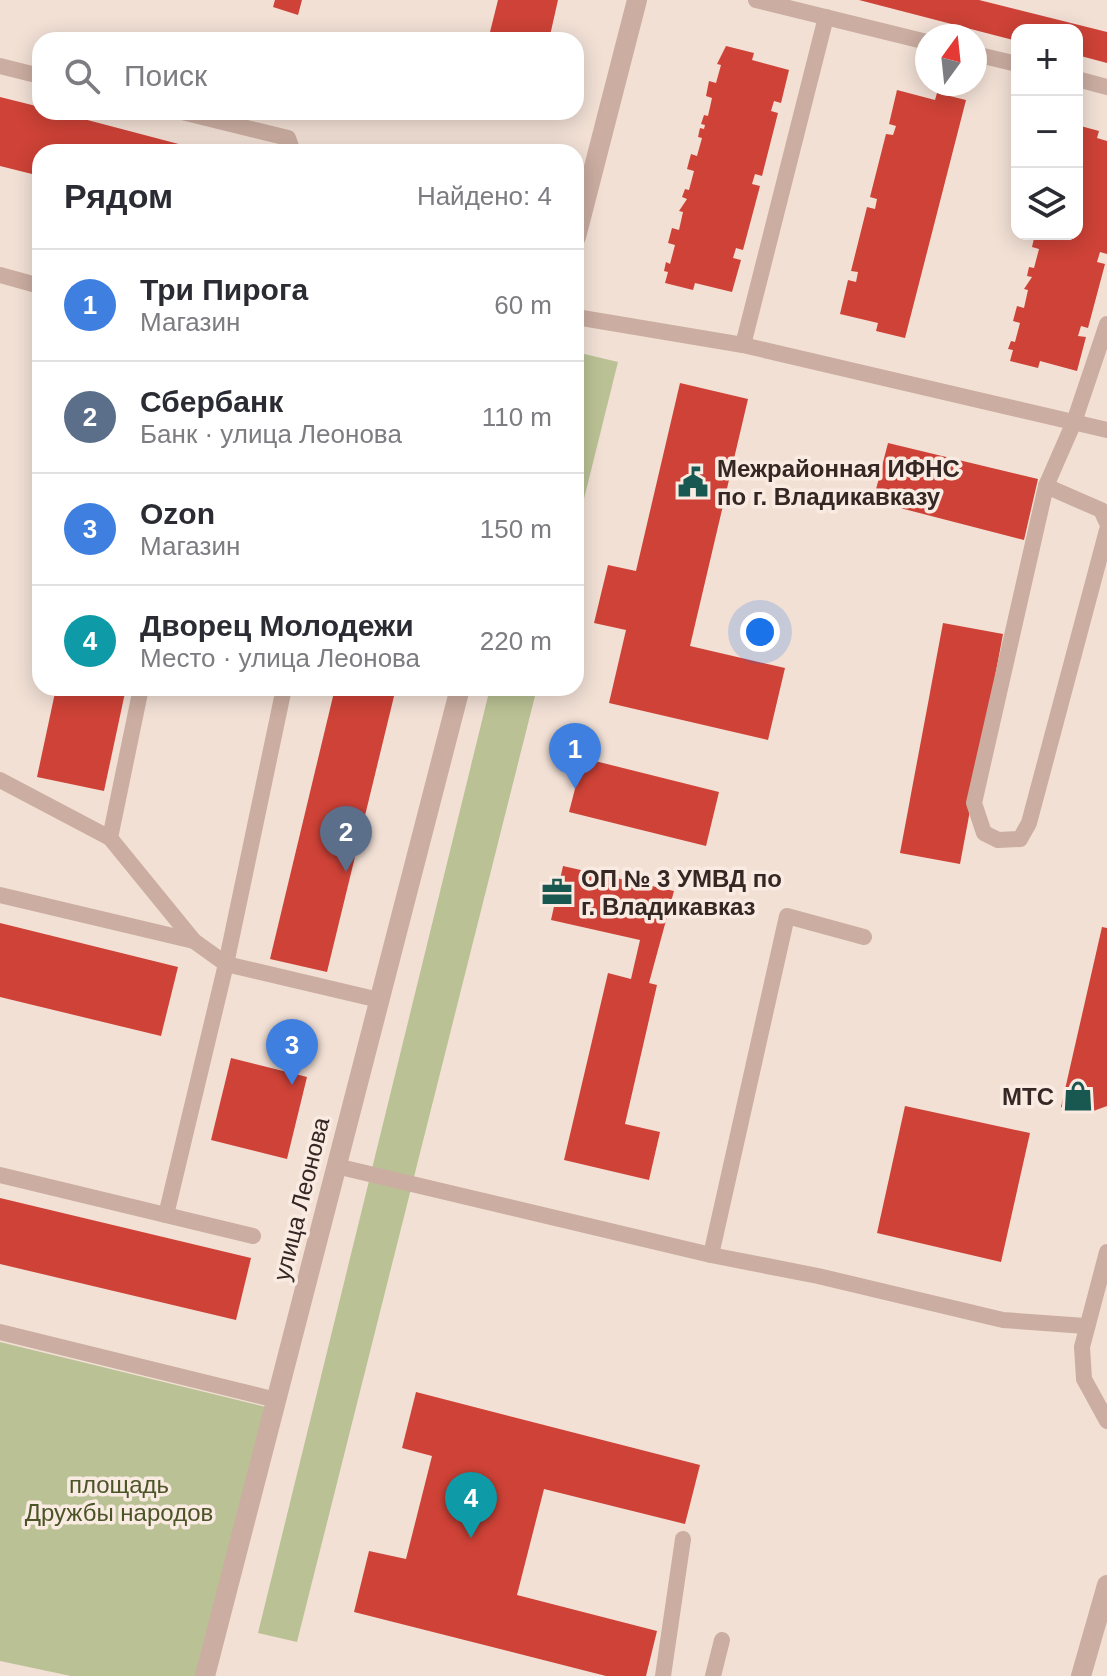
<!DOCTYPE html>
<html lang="ru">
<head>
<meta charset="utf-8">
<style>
  :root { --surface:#fff; --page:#f2f2f3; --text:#2b2b33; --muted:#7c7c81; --line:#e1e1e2; --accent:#1a73e8 }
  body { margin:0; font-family:Helvetica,sans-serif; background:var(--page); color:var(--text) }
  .controls { position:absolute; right:24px; top:24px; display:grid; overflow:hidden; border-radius:16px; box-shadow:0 4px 20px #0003 }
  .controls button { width:72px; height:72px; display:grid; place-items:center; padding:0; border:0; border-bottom:2px solid var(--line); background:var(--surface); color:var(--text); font:40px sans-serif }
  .compass { position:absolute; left:915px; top:24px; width:72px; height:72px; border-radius:50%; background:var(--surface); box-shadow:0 4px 20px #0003; rotate:15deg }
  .you { position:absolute; left:760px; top:632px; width:28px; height:28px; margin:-20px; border:6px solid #fff; border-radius:50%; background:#1a73e8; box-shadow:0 0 0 12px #1a73e833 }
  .badge { display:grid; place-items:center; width:52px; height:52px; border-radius:50%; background:var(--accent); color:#fff; font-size:26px; font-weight:700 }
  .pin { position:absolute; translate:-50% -66px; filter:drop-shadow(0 2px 4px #0008) }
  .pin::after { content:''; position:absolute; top:42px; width:28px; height:24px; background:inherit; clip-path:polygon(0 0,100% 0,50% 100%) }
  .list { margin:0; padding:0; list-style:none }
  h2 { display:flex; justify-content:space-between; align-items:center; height:104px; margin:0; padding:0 32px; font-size:34px }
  h2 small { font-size:26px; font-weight:400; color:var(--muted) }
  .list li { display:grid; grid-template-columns:52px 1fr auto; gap:24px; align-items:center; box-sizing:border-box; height:112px; padding:0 32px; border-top:2px solid var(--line) }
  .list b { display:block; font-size:30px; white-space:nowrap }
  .list p { margin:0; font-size:26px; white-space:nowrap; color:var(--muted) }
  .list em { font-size:26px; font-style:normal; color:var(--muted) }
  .icon { flex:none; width:44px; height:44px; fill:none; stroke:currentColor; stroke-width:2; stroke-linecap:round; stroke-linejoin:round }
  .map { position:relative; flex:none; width:1107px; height:1676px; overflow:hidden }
  .search { position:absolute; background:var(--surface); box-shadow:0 4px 20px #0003; left:32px; top:32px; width:552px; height:88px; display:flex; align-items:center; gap:20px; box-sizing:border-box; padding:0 28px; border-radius:24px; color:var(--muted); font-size:30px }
  .panel { position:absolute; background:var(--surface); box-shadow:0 4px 20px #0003; left:32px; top:144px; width:552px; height:552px; border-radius:24px }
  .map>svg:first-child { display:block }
  .green { fill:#bac295 }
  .building { fill:#ce4237 }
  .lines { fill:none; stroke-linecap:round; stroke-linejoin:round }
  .service { stroke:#cbada1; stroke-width:16 }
  .tertiary { stroke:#cbada1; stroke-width:20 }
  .labels { text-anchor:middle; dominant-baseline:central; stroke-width:7; stroke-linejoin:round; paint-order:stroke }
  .poi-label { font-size:24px; font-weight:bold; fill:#342724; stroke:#faebe2; text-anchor:start }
  .street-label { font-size:24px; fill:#342724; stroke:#faebe2 }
  .park-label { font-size:24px; fill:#4b5427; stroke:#faebe2 }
</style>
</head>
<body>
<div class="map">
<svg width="1107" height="1676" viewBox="0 0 1107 1676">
  <rect width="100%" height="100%" fill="#f2e0d5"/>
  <g class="green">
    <polygon points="576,352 618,362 576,531"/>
    <polygon points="490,688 537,688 297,1642 258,1633"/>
    <polygon points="0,1342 266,1407 196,1676 71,1676 0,1661"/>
  </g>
  <g class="building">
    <polygon points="275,0 302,0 298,15 273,7"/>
    <polygon points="498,0 558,0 549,40 488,40"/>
    <polygon points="859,0 979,0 1107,32 1107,63 1077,55 1077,30 1017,30 1017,41"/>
    <polygon points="726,46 754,53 752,60 789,70 781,103 774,101 771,111 778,113 762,176 755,174 752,184 760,186 743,250 736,248 733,258 741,260 732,292 695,283 693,290 665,283 668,272 664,271 666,262 670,264 675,245 668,243 672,228 679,230 683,212 679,211 687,199 682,197 685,189 689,190 694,171 687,169 691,154 697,156 702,138 698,137 700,128 704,129 705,125 701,124 704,115 708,116 712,98 706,96 709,81 716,83 721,65 717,64"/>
    <polygon points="897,90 935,100 937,93 966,100 905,338 876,331 878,323 840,314 848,280 856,282 858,272 851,271 867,207 875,209 877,199 870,197 886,134 893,135 896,126 889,124"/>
    <polygon points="0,97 40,107 40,112 57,112 209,152 40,152 40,176 0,166"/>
    <polygon points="1077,125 1099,131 1097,138 1107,141 1107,254 1100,252 1097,262 1105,264 1088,328 1081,326 1078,336 1086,337 1077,371 1040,361 1038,368 1010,361 1013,350 1008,349 1011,341 1015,342 1020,323 1013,321 1017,306 1024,308 1028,290 1024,289 1032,277 1027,276 1029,267 1034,268 1039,249 1032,247 1035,234 1077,234"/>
    <polygon points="680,383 748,399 690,646 785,668 768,740 609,703 626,630 594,623 608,565 636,571"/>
    <polygon points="888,443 1038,479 1024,540 873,501"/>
    <polygon points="943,623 1003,634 960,864 900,853"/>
    <polygon points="56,688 126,688 104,791 37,777"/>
    <polygon points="335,688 396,688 327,972 270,959"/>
    <polygon points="583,758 719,792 706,846 569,812"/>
    <polygon points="563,866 674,891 649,983 657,985 625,1124 660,1132 649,1180 564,1160 608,973 631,979 640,940 551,920"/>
    <polygon points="0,923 178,967 161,1036 0,997"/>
    <polygon points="1102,927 1107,928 1107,1106 1088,1113 1061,1107"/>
    <polygon points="231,1058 307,1077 287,1159 211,1140"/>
    <polygon points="905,1106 1030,1133 1001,1262 877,1233"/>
    <polygon points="0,1198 251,1258 236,1320 0,1264"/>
    <polygon points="416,1392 700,1465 685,1524 544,1489 517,1595 657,1631 646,1676 606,1676 354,1612 369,1551 406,1559 432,1456 402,1448"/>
  </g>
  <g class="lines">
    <g class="service">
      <polyline points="756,0 927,42"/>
      <polyline points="975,54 1017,64"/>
      <polyline points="0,66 40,76"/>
      <polyline points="1077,79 1107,87"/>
      <polyline points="182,112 288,138 293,152"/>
      <polyline points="0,275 40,286"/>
      <polyline points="576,317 743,345 1107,430"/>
      <polyline points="1107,324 1074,422 1046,486 974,803 984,833 998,840 1020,839 1029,823 1107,530"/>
      <polyline points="743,345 826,17"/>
      <polyline points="1046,486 1101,510 1107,523"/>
      <polyline points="0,780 110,838 194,941 226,964 379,1000"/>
      <polyline points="110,838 141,688"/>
      <polyline points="0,895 194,941"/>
      <polyline points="336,1166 711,1255 787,916 864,937"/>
      <polyline points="0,1175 253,1236"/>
      <polyline points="166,1215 226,964 284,688"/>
      <polyline points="1107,1252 1082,1347 1084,1379 1107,1421"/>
      <polyline points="711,1255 818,1276 1003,1320 1085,1326"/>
      <polyline points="0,1332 276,1400"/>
      <polyline points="663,1676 683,1539"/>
      <polyline points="713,1676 722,1640"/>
    </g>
    <g class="tertiary">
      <polyline points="576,237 637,0"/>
      <polyline points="205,1676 460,688"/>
      <polyline points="1081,1676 1107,1585"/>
    </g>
  </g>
  <defs>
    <g id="civic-bare" transform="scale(2.4)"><path d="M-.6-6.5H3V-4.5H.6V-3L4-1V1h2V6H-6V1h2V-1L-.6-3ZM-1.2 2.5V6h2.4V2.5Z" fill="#185851" stroke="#faebe2" stroke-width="2.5" paint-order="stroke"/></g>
    <g id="office-bare" transform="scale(2.4)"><path d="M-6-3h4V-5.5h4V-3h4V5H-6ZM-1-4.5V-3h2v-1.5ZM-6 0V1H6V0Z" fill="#185851" stroke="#faebe2" stroke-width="2.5" paint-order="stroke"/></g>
    <g id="shop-bare" transform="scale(2.4)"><path d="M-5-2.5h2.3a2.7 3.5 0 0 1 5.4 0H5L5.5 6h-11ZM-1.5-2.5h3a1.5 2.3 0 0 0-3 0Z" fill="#185851" stroke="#faebe2" stroke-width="2.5" paint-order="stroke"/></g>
  </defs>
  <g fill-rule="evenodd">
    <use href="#civic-bare" x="693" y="482"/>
    <use href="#office-bare" x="557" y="892"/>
    <use href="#shop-bare" x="1078" y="1096"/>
  </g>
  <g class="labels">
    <g class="poi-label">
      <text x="717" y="468">Межрайонная ИФНС<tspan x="717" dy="28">по г. Владикавказу</tspan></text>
      <text x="581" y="878">ОП № 3 УМВД по<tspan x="581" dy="28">г. Владикавказ</tspan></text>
      <text x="1054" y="1096" text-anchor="end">МТС</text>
    </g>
    <g class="street-label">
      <text transform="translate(301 1199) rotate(-76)">улица Леонова</text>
    </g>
    <g class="park-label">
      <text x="119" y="1484">площадь<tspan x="119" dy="28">Дружбы народов</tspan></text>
    </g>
  </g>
</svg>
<div class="controls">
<button>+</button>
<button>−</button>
<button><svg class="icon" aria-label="layers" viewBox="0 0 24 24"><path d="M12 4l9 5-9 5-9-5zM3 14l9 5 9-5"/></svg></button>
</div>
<svg class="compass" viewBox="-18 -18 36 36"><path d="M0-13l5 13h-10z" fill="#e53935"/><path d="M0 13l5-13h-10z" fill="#7c7c81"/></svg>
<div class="you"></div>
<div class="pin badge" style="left:575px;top:789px;background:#3f7fe0">1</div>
<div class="pin badge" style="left:346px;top:872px;background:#5c6f8a">2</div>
<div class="pin badge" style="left:292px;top:1085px;background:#3f7fe0">3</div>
<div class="pin badge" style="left:471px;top:1538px;background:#0f9aa8">4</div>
<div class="search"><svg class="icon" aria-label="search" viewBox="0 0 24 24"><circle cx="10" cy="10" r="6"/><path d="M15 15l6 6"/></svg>Поиск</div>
<section class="panel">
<h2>Рядом<small>Найдено: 4</small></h2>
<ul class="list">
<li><span class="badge" style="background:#3f7fe0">1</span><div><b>Три Пирога</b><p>Магазин</p></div><em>60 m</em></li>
<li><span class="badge" style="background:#5c6f8a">2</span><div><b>Сбербанк</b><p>Банк · улица Леонова</p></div><em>110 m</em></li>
<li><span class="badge" style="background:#3f7fe0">3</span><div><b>Ozon</b><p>Магазин</p></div><em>150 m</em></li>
<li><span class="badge" style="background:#0f9aa8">4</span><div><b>Дворец Молодежи</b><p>Место · улица Леонова</p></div><em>220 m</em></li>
</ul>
</section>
</div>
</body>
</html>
